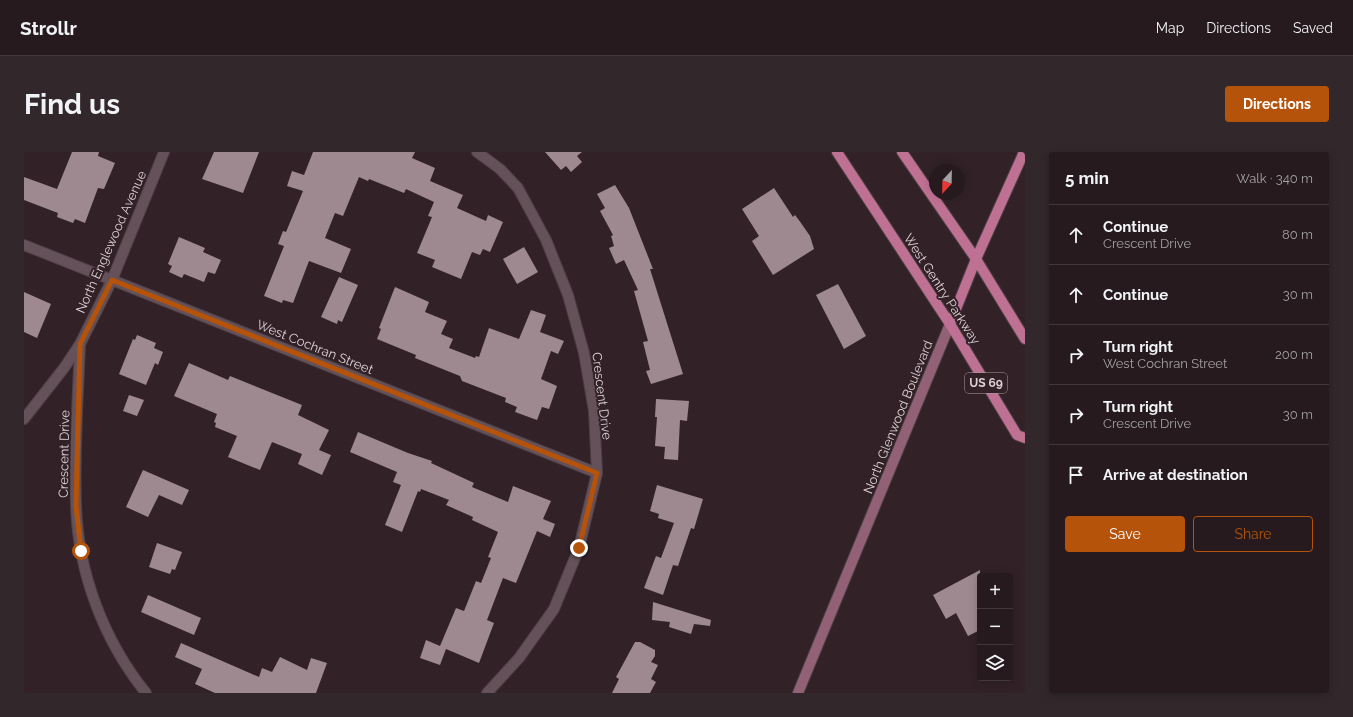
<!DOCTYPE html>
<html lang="en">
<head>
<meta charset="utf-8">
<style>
  :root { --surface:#261a1e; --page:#32272b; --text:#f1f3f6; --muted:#a4a1a4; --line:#42383c; --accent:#b45309 }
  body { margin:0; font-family:Raleway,sans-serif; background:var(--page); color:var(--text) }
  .controls { position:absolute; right:12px; bottom:12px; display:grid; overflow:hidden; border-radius:4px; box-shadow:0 2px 10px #0003 }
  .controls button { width:36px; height:36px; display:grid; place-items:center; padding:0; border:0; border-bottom:1px solid var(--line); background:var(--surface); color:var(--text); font:20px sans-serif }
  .compass { position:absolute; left:905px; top:12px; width:36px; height:36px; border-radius:50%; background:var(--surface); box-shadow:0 2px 10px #0003; rotate:202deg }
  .stop { position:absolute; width:12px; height:12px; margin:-9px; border:3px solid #b45309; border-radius:50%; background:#fff }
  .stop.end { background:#b45309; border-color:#fff; box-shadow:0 1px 4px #0008 }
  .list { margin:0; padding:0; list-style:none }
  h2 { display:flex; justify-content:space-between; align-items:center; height:52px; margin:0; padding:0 16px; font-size:17px }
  h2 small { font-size:13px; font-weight:400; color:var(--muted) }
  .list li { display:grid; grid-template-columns:26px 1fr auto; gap:12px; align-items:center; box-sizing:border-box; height:60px; padding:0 16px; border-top:1px solid var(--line) }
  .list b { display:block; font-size:15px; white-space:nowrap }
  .list p { margin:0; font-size:13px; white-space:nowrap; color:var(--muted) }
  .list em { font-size:13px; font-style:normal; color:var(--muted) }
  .actions { display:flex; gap:8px; padding:12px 16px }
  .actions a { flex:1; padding:9px 0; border:1px solid var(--accent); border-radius:4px; text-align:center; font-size:14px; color:var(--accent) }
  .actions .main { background:var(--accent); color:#fff }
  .icon { flex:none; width:22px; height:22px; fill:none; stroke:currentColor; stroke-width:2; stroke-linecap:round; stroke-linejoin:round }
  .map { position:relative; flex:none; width:1001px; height:541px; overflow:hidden; border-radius:4px }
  header { display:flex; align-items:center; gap:24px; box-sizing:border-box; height:56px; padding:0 20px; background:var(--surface); border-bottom:1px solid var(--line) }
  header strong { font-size:19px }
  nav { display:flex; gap:22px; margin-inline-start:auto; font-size:14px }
  .intro { display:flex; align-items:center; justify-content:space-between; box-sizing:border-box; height:96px; padding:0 24px }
  h1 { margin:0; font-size:28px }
  .button { padding:10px 18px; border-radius:4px; background:var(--accent); color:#fff; font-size:14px; font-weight:700 }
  main { display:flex; gap:24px; padding:0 24px }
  aside { flex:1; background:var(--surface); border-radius:4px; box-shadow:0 2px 10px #0003 }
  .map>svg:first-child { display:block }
  .building { fill:#9e8991 }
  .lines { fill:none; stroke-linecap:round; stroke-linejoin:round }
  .street-casing { stroke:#4d3f44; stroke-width:12 }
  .secondary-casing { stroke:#4d3f44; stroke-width:12 }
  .primary-casing { stroke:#4d3f44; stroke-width:12 }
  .street { stroke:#655159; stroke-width:10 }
  .secondary { stroke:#926176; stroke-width:10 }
  .primary { stroke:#bf7193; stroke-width:10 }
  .route { stroke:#b45309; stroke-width:5 }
  .labels { text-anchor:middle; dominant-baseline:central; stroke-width:4; stroke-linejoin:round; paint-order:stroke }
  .shield { fill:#322228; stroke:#aa9da2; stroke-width:1 }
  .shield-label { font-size:12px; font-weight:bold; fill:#ddd2d6 }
  .street-label { font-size:13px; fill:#ddd2d6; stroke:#322228 }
</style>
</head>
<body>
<header>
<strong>Strollr</strong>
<nav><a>Map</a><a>Directions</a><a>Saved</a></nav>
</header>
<div class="intro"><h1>Find us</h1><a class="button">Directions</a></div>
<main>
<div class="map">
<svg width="1001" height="541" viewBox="0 0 1001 541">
  <rect width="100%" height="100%" fill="#322228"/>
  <g class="building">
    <polygon points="48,0 75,0 74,4 91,11 80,37 74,36 61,71 51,67 49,71 33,65 34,61 0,48 0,25 33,37"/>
    <polygon points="190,0 235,0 219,41 178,27"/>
    <polygon points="289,0 391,0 388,6 411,16 406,29 439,43 433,56 462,69 464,63 479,70 466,100 459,97 456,103 448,100 437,127 408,115 411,108 393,101 408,65 404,64 410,50 382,37 380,41 345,27 344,29 335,25 319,64 311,61 301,86 327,97 317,121 285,109 269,151 259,148 258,151 240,144 260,94 254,92 259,79 262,80 279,39 263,34 268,19 280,23"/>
    <polygon points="521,0 558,0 553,4 558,10 547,20 542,14 537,18"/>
    <polygon points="591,33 605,56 629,117 626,117 659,222 627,232 622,219 626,218 619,190 624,189 610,139 614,138 600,108 592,112 585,96 590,94 587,84 589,83 576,59 581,56 573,42"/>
    <polygon points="750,36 769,65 771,63 777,71 786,84 790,97 749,123 728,89 735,84 718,57"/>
    <polygon points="155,85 181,96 179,100 197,108 191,122 184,120 180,130 160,122 158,126 145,120 148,114 144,112"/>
    <polygon points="500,95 514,120 493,132 479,107"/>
    <polygon points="315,125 334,133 318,170 314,168 313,172 297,165"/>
    <polygon points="814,132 842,184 820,197 792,143"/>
    <polygon points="371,135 405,150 401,160 423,169 417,182 429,187 425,196 451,206 452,204 455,205 465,176 495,187 507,158 522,163 516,180 540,189 534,202 527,199 517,227 533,234 525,257 518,255 513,268 491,260 493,255 481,250 482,246 438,229 436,224 391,206 392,203 353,187 357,177 355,176"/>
    <polygon points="0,140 27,152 13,186 0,180"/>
    <polygon points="113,183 132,191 130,196 139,200 134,213 131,211 122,233 95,222 109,187 111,188"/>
    <polygon points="165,211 204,228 206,224 278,253 274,263 305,278 295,298 307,303 298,323 274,312 278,302 248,290 236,318 204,305 213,284 191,275 192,271 190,270 193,262 150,244"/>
    <polygon points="105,243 120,248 113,264 99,259"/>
    <polygon points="632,247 665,249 663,269 656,268 654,308 640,307 641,295 631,294 633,265 631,265"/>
    <polygon points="334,280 384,301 408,309 407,311 450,331 448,335 484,350 489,334 527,349 519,367 531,372 526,385 513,379 492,431 479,426 463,468 470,471 455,511 422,497 416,513 396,506 402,488 416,494 432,456 440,459 452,429 457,431 467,406 464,405 474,380 448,368 449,365 422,353 425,348 397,337 396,340 394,339 378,380 361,373 377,333 369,330 373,320 326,300"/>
    <polygon points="119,318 165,338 158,353 135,343 124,365 102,355"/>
    <polygon points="633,333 679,347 670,377 667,376 654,414 649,413 639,443 620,436 632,404 637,406 650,371 634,366 635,362 626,359"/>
    <polygon points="133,391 158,400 151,418 148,417 146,422 125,415"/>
    <polygon points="956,418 956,478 944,484 932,461 922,467 909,443"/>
    <polygon points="124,443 177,466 170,483 117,460"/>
    <polygon points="629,450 687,468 686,474 670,472 667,482 645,475 646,470 628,468"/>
    <polygon points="611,490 616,490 631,498 631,504 627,510 634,513 627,527 632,530 626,541 588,541 595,527 592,525"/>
    <polygon points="157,491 235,525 238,516 248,520 256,505 283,518 287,506 303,511 292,541 191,541 171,532 178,517 151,505"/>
  </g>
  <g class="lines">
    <g class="street-casing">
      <g id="street">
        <polyline points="453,0 476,17 494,36 522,88 544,143 560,201 570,259 573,321 555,396 530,457 495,506 463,541"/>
        <polyline points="0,93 573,321"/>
        <path d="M56,192C54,246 50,300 52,353C54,421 80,489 122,541"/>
        <polyline points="0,267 40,216 56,192 88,128 140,0"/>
      </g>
    </g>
    <g class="secondary-casing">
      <polyline id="secondary" points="774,541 926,172"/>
    </g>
    <g class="primary-casing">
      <g id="primary">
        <polyline points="813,0 926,172 993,283 1001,286"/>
        <polyline points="878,0 952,107 1001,187"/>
        <polyline points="926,172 952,107 1000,0"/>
      </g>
    </g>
    <use href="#street" class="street"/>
    <use href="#secondary" class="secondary"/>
    <use href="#primary" class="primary"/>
  </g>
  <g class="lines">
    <polyline class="route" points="57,399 52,354 56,192 88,128 573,321 555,396"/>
  </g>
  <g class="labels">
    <rect class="shield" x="941" y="221" width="42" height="20" rx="3"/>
    <g class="shield-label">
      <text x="962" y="231">US 69</text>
    </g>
    <g class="street-label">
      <text transform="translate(87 90) rotate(-66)">North Englewood Avenue</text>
      <text transform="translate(918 137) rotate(57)">West Gentry Parkway</text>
      <text transform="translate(291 195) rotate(22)">West Cochran Street</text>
      <text transform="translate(578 244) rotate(83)">Crescent Drive</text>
      <text transform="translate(874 265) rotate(-68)">North Glenwood Boulevard</text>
      <text transform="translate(40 302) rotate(-89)">Crescent Drive</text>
    </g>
  </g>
</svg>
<div class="controls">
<button>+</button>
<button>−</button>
<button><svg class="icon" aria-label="layers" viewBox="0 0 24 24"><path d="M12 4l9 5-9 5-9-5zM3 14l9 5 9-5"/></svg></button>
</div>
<svg class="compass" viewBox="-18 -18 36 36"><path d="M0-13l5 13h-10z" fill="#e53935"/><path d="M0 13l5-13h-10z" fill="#a4a1a4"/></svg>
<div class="stop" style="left:57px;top:399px"></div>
<div class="stop end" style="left:555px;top:396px"></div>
</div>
<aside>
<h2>5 min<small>Walk · 340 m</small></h2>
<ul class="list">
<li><svg class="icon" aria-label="ahead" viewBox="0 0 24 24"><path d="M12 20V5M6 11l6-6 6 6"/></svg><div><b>Continue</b><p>Crescent Drive</p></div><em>80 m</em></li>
<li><svg class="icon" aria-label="ahead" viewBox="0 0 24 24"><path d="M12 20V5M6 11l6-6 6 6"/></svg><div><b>Continue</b></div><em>30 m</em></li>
<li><svg class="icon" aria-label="right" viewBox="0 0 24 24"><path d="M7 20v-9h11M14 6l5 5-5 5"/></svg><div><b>Turn right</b><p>West Cochran Street</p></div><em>200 m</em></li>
<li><svg class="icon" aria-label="right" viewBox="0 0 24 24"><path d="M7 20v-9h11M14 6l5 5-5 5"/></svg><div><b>Turn right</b><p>Crescent Drive</p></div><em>30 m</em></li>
<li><svg class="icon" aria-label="arrive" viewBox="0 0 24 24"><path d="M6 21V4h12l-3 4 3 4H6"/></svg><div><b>Arrive at destination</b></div></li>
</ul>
<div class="actions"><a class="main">Save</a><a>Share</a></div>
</aside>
</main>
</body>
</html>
